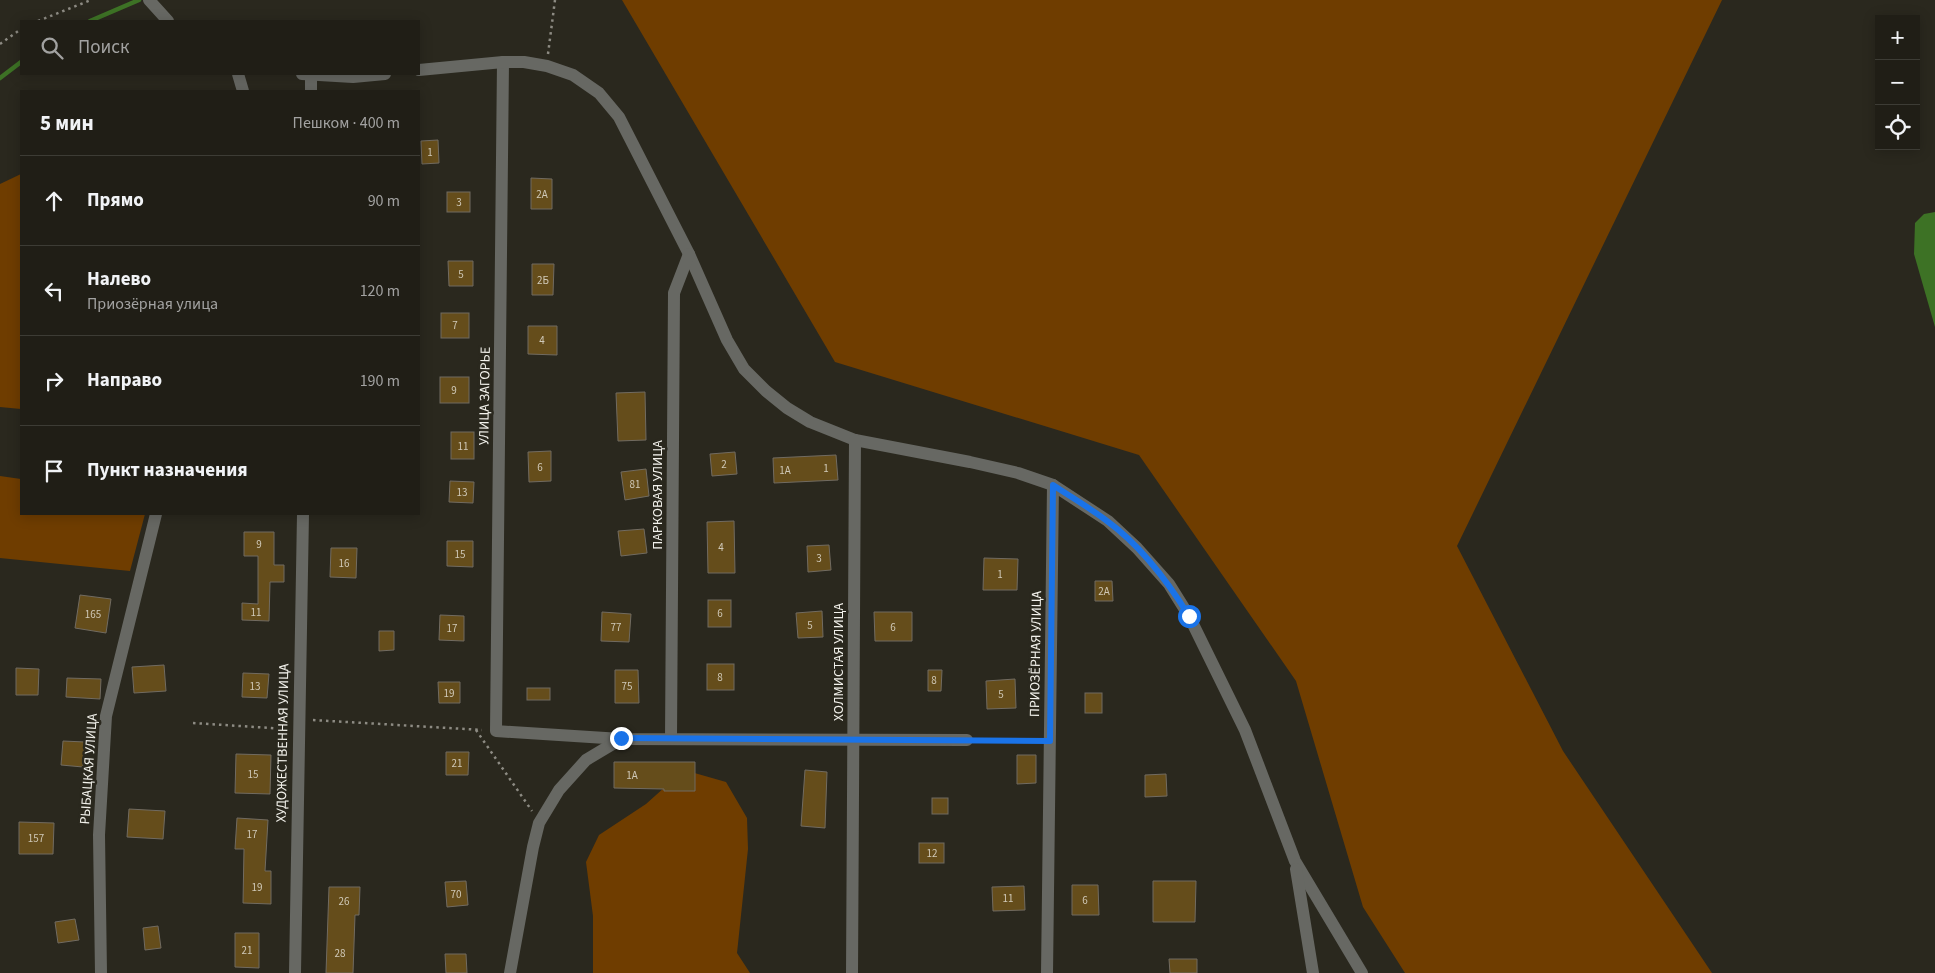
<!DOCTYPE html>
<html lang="ru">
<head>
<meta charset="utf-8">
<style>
  :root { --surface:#201e16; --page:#2d2b23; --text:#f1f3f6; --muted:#a2a2a1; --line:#3d3c35 }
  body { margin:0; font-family:"Source Sans 3",sans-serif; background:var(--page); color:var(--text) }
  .controls { position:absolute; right:15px; top:15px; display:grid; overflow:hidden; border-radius:0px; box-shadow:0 2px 12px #0003 }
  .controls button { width:45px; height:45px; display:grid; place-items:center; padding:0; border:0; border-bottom:1px solid var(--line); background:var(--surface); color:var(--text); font:25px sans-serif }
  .stop { position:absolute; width:15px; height:15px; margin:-11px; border:4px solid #1a73e8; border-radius:50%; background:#fff }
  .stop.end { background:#1a73e8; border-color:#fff; box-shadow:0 1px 5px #0008 }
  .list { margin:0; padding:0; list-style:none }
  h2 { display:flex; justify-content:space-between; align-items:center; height:65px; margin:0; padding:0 20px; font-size:21px }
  h2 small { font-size:16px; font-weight:400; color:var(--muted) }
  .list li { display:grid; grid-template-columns:32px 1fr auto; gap:15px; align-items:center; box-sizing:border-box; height:90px; padding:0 20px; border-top:1px solid var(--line) }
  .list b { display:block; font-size:19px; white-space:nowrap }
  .list p { margin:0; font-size:16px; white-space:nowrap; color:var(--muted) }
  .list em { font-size:16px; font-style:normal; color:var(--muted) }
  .icon { flex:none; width:28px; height:28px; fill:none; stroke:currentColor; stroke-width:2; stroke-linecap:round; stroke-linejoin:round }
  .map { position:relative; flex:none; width:1935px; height:973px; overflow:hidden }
  .search { position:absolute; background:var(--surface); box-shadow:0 2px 12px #0003; left:20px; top:20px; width:400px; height:55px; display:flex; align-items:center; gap:12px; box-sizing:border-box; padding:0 18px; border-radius:0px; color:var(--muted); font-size:19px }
  .panel { position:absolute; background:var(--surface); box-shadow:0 2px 12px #0003; left:20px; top:90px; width:400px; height:425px; border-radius:0px }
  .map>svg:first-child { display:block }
  .green { fill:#6f3d00 }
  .water { fill:#3d7225 }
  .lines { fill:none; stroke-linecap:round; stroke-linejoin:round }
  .stream { stroke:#3d7225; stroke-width:4.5 }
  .building { fill:#654d1b; stroke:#716b61 }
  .path { stroke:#8d8b83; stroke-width:2.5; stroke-dasharray:2.5 4; stroke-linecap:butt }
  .minor { stroke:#676863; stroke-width:12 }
  .route { stroke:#1a73e8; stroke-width:6 }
  .labels { text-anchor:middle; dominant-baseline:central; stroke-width:5; stroke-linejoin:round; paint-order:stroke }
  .number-label { font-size:11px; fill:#d0c9b8 }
  .street-label { font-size:14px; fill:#f3f2ec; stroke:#2a281e }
</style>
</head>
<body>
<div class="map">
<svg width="1935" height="973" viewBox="0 0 1935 973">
  <rect width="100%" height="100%" fill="#2a281e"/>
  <g class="green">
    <polygon points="622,0 1722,0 1457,546 1563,751 1712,973 1405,973 1363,907 1296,681 1139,455 835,362"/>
    <polygon points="21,174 21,409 0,407 0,184"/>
    <polygon points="0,476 21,479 21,514 145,514 130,571 0,558"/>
    <polygon points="684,770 726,782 747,818 748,849 737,953 750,973 593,973 593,916 586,862 599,835 646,804"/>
  </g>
  <polygon class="water" points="1935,212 1935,327 1914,254 1915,223 1924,214"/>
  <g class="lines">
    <g class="stream">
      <polyline points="90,21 139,0"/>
      <polyline points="0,78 21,62"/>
    </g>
  </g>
  <g class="building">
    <polygon points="438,140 439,163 422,164 421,141"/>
    <polygon points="531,178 552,179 552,209 531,209"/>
    <rect x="447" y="192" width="23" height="20"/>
    <polygon points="448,261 473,261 473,286 449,286"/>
    <polygon points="532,264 554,264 553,295 532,295"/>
    <rect x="441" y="313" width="28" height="25"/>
    <polygon points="528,326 557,326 557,355 528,354"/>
    <rect x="440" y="377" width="29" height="26"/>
    <polygon points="645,392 646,440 618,441 616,393"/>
    <rect x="451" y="432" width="23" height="27"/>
    <polygon points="551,451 551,481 529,482 528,452"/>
    <polygon points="735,452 737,474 712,476 710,454"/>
    <polygon points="836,455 838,480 774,483 773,458"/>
    <polygon points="646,469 649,496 625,500 621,472"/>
    <polygon points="450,481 474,482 473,503 449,502"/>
    <polygon points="734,521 735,573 708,573 707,522"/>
    <polygon points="644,529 647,553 621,556 618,531"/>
    <polygon points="244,532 274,532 274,565 284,565 284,582 270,582 269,621 242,620 242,603 258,604 258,556 244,556"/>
    <polygon points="447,541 473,541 473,567 447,566"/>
    <polygon points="829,545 831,570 808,572 807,546"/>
    <polygon points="331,548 357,548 356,578 330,577"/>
    <polygon points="984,558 1018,559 1017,590 983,590"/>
    <polygon points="1095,581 1112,581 1113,601 1095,601"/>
    <polygon points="80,595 111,599 106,633 75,628"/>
    <rect x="708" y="600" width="23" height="27"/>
    <polygon points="822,611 823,637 798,638 796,613"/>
    <polygon points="602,612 631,614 629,642 601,641"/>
    <polygon points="874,612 912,612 912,641 875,641"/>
    <polygon points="440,615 464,616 464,641 439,640"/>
    <polygon points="379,631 394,631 394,650 379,651"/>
    <rect x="707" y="664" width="27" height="26"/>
    <polygon points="164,665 166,691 134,693 132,667"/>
    <polygon points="16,668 39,669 38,695 16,695"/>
    <polygon points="615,670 638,670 639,703 615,703"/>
    <polygon points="928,670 942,670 941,691 928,691"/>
    <polygon points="243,673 269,674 267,698 242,697"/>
    <polygon points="67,678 101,679 100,699 66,697"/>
    <polygon points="1015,679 1016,708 987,709 986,681"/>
    <polygon points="438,682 460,682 460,703 439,703"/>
    <rect x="527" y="688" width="23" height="12"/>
    <rect x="1085" y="693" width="17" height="20"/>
    <polygon points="63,741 85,742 83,767 61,765"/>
    <polygon points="446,752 469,752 468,775 446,775"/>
    <polygon points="236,754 271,755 270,794 235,793"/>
    <polygon points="1017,755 1036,755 1036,783 1017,784"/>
    <polygon points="614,762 695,762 695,791 664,791 664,789 614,788"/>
    <polygon points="805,770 827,772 825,828 801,826"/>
    <polygon points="1166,774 1167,796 1145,797 1145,775"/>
    <rect x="932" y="798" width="16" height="16"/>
    <polygon points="129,809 165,811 163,839 127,837"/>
    <polygon points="237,818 268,820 265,871 271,871 271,904 243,903 244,849 235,849"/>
    <polygon points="19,822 54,823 53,854 19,854"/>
    <rect x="919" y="843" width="25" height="20"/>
    <polygon points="466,881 468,905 447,907 445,882"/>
    <polygon points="1153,881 1196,881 1195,922 1153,922"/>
    <polygon points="1072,885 1098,885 1099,915 1072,915"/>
    <polygon points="1024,886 1025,910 993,911 992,887"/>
    <polygon points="329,887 360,887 359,915 355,915 353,973 326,973"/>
    <polygon points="75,919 79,940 58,943 55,922"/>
    <polygon points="158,926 161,948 145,950 143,928"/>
    <polygon points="235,933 259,933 259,968 235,967"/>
    <polygon points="445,954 466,954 467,973 446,973"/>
    <polygon points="1169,959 1197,959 1197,973 1170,973"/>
  </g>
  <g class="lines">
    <g class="path">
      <polyline points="38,21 91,0"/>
      <polyline points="0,44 21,29"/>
      <polyline points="548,54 555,0"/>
      <polyline points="313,720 482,730"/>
      <polyline points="193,723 286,729"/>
      <polyline points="476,730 532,811"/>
      <polyline points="979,741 1038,741"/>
    </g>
    <g class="minor">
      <polyline points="149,0 168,21"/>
      <polyline points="503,62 496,731 621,739 967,740"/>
      <polyline points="419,70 503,62 524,62 547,66 573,75 599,93 619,117 689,254 727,340 744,369 766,391 787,408 810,422 855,440 970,462 1018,473 1053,485 1108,521 1137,548 1169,584 1189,616 1245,730 1295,861 1362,973"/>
      <polyline points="238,74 243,91"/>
      <polyline points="302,74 353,77 385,74"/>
      <polyline points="311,91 311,75"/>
      <polyline points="671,739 674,293 689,254"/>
      <polyline points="1296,869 1313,973"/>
      <polyline points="101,973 99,835 106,716 156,514"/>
      <polyline points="295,973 303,514"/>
      <polyline points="510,973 533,847 539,823 559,790 586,760 621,739"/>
      <polyline points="852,973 855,440"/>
      <polyline points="1047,973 1053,485"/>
    </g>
  </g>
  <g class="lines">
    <path class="route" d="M621,738L1050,741L1053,485C1071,497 1090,508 1107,521C1140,545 1168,582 1189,616"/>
  </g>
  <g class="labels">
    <g class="number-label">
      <text x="430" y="152">1</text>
      <text x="542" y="194">2А</text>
      <text x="459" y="202">3</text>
      <text x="461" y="274">5</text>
      <text x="543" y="280">2Б</text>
      <text x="455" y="325">7</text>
      <text x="542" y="340">4</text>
      <text x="454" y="390">9</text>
      <text x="463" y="446">11</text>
      <text x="724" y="464">2</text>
      <text x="540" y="467">6</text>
      <text x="826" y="468">1</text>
      <text x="785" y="470">1А</text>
      <text x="635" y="484">81</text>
      <text x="462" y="492">13</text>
      <text x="259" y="544">9</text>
      <text x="721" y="547">4</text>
      <text x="460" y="554">15</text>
      <text x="819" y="558">3</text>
      <text x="344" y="563">16</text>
      <text x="1000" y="574">1</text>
      <text x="1104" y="591">2А</text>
      <text x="256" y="612">11</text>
      <text x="720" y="613">6</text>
      <text x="93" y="614">165</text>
      <text x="810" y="625">5</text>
      <text x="616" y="627">77</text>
      <text x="893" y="627">6</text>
      <text x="452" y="628">17</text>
      <text x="720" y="677">8</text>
      <text x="934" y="680">8</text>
      <text x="255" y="686">13</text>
      <text x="627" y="686">75</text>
      <text x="449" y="693">19</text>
      <text x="1001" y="694">5</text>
      <text x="457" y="763">21</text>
      <text x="253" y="774">15</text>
      <text x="632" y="775">1А</text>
      <text x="252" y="834">17</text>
      <text x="36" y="838">157</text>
      <text x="932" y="853">12</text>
      <text x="257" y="887">19</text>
      <text x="456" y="894">70</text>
      <text x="1008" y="898">11</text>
      <text x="1085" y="900">6</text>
      <text x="344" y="901">26</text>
      <text x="247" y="950">21</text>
      <text x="340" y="953">28</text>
    </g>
    <g class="street-label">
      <text transform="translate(485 396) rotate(-89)">УЛИЦА ЗАГОРЬЕ</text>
      <text transform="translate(658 495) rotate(-90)">ПАРКОВАЯ УЛИЦА</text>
      <text transform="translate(1036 654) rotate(-89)">ПРИОЗЁРНАЯ УЛИЦА</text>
      <text transform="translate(839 662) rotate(-90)">ХОЛМИСТАЯ УЛИЦА</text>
      <text transform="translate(283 743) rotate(-89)">ХУДОЖЕСТВЕННАЯ УЛИЦА</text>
      <text transform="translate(89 769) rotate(-86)">РЫБАЦКАЯ УЛИЦА</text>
    </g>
  </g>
</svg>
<div class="controls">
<button>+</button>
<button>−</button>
<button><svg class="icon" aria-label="locate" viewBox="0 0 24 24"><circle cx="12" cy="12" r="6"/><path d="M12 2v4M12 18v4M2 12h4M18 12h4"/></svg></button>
</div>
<div class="stop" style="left:1189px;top:616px"></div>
<div class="stop end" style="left:621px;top:738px"></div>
<div class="search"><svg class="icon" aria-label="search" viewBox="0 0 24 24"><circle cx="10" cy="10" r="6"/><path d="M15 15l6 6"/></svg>Поиск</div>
<section class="panel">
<h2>5 мин<small>Пешком · 400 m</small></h2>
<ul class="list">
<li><svg class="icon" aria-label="ahead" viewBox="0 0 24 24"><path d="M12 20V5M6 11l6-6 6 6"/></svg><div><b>Прямо</b></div><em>90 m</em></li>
<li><svg class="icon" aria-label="left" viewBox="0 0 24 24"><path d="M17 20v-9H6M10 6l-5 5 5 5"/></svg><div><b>Налево</b><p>Приозёрная улица</p></div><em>120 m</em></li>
<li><svg class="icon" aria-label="right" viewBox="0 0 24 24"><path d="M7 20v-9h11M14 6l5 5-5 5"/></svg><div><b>Направо</b></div><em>190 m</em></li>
<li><svg class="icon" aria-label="arrive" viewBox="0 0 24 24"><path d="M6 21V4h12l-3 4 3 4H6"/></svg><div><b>Пункт назначения</b></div></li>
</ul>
</section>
</div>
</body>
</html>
